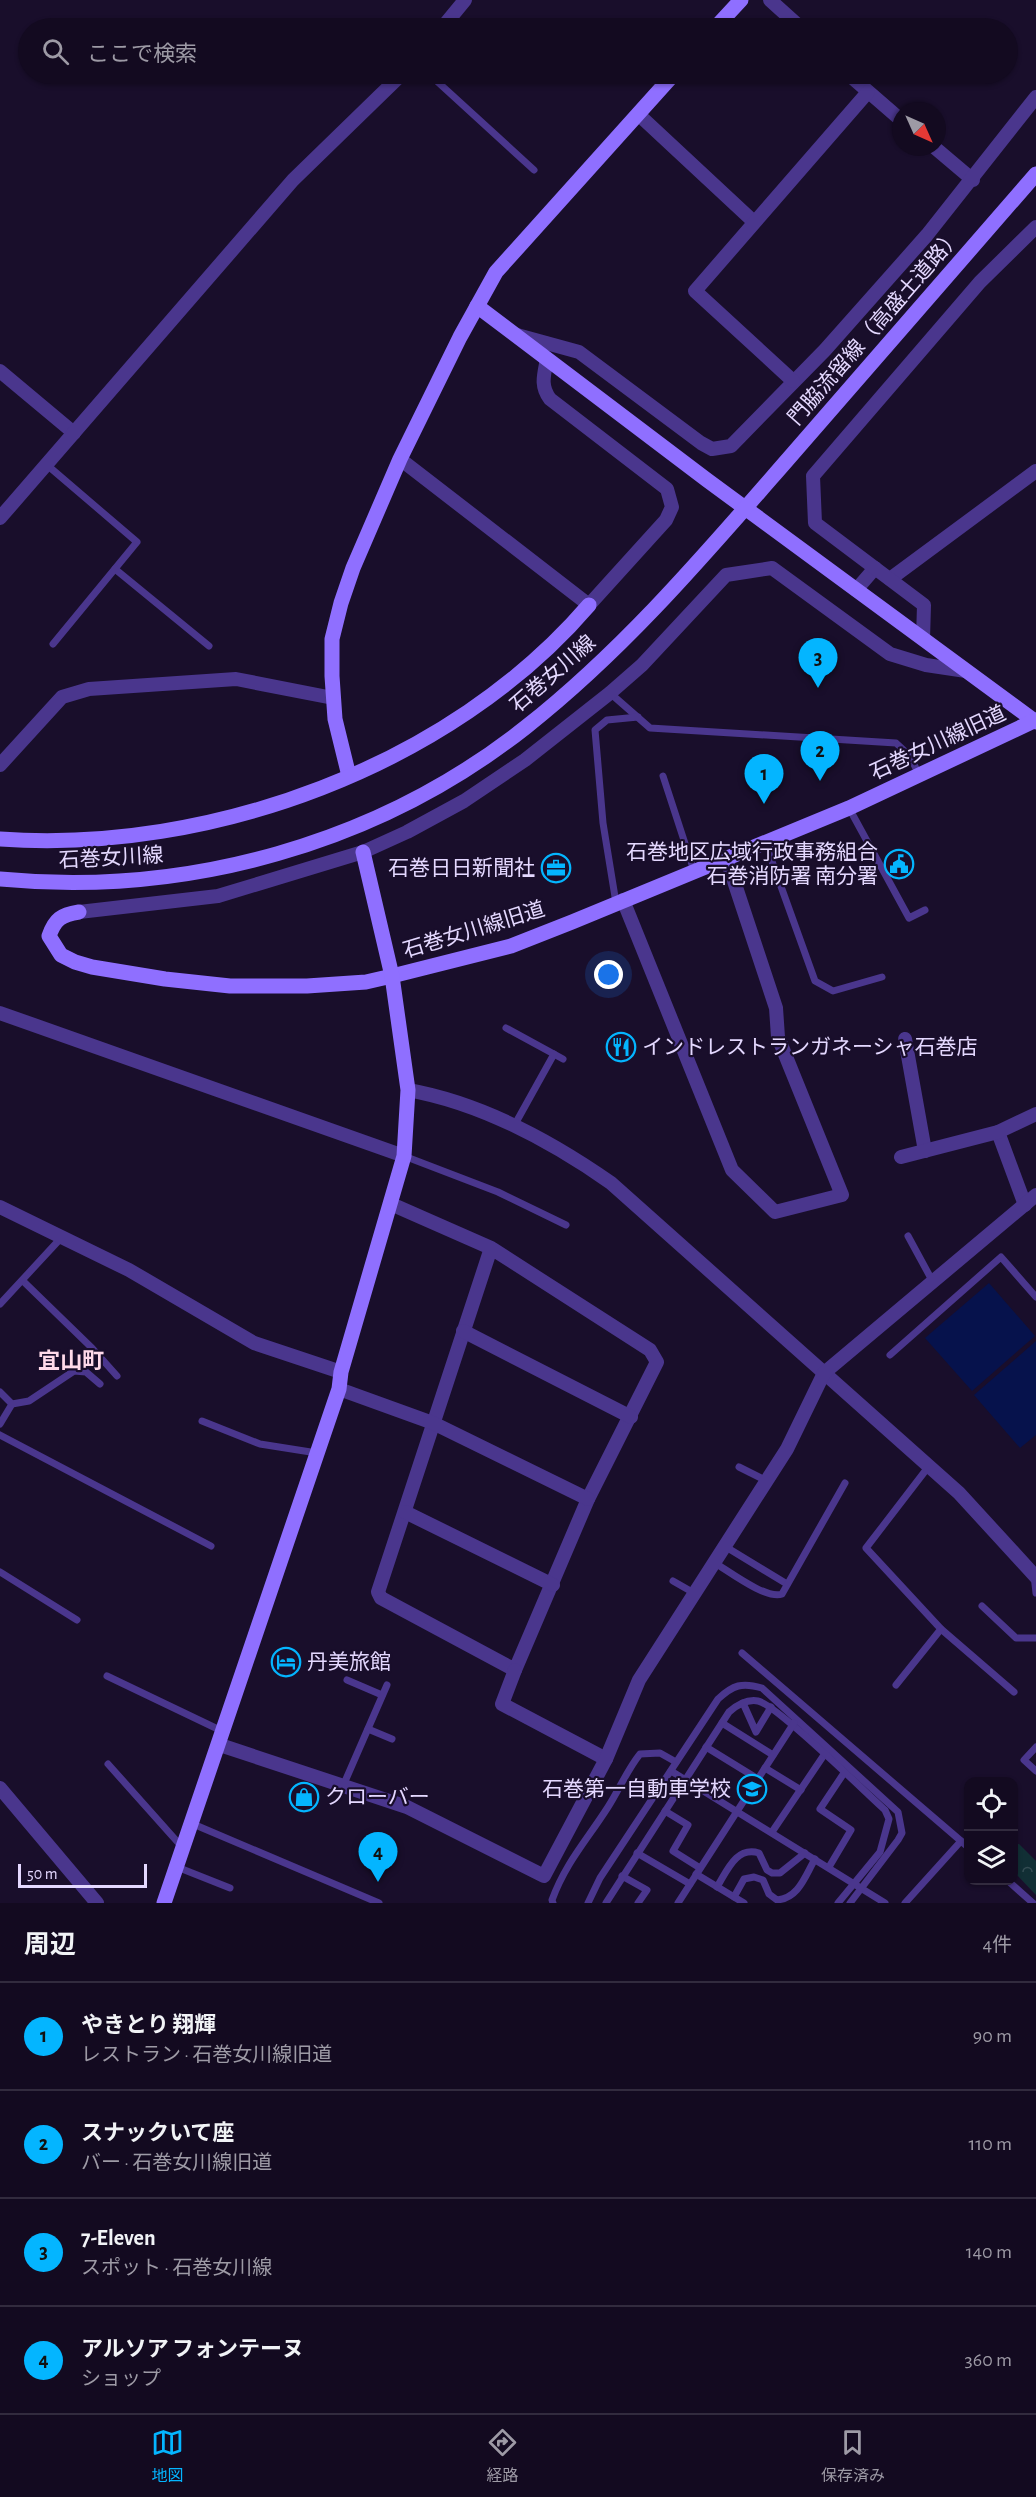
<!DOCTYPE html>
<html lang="ja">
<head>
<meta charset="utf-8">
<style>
  :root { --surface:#130a20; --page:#1c1329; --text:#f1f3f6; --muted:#9d9aa5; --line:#322b3e; --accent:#04b5ff }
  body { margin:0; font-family:"Alegreya Sans","Noto Sans JP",sans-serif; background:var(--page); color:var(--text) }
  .controls { position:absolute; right:18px; bottom:18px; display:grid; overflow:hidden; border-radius:12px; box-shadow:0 2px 4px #0004 }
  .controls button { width:54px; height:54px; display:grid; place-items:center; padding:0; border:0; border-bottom:2px solid var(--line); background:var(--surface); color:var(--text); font:30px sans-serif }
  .compass { position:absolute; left:892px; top:102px; width:54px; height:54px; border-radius:50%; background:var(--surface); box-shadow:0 2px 4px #0004; rotate:135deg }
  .scale { position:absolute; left:18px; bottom:15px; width:129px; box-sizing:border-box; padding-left:6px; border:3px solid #e4d8ff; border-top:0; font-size:16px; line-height:21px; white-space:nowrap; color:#e4d8ff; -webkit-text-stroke:4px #190e2b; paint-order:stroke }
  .you { position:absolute; left:609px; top:975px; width:21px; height:21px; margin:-15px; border:4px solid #fff; border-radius:50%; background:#1a73e8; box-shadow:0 0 0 9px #1a73e833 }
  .badge { display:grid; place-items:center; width:39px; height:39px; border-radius:50%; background:var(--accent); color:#111; font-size:20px; font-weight:700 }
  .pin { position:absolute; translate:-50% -50px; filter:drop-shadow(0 2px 3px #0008) }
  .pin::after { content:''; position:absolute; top:32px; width:21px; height:18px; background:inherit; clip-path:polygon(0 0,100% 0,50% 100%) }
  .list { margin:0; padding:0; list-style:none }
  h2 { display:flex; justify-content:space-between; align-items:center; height:78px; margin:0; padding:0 24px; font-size:26px }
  h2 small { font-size:20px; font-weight:400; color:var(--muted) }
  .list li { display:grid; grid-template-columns:39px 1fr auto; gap:18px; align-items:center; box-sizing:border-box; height:108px; padding:0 24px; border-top:2px solid var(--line) }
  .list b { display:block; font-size:22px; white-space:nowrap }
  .list p { margin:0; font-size:20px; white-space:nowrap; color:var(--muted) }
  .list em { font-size:20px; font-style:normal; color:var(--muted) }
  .icon { flex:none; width:33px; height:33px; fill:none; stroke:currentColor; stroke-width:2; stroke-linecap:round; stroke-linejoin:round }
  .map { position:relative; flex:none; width:1036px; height:1903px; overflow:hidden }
  .search { position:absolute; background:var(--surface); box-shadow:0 2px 4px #0004; left:18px; right:18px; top:18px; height:66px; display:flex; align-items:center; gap:15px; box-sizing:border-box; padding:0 21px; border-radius:33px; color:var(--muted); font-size:22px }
  .sheet { height:510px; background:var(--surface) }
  nav { display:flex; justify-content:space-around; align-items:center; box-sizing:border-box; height:84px; border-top:2px solid var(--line); background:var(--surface); font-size:16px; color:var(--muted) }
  nav a { display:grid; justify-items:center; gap:3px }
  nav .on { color:var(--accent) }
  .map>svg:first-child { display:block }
  .forest { fill:url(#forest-crowns) }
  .water { fill:#06124c }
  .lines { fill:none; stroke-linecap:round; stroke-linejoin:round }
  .lane { stroke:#4a368d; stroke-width:7 }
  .street { stroke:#4a368d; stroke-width:14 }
  .secondary { stroke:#8f6fff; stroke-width:15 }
  .labels { text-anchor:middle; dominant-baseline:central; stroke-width:4.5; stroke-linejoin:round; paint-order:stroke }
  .street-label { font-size:21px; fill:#e4d8ff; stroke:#190e2b }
  .poi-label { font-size:21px; fill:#e4d8ff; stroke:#190e2b; text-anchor:end }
  .neighbourhood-label { font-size:22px; font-weight:bold; fill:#ffdaea; stroke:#190e2b }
</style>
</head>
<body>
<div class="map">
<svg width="1036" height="1903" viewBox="0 0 1036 1903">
  <defs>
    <pattern id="forest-crowns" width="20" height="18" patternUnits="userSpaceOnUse" patternTransform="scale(1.5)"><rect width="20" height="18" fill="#112f35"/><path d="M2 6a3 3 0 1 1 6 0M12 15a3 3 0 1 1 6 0" fill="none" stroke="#344c53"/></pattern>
  </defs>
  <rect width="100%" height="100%" fill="#190e2b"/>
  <polygon class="forest" points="1014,1844 1019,1844 1036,1861 1036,1895 1014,1872"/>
  <g class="water">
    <polygon points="989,1283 1035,1336 972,1391 925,1338"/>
    <polygon points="1036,1341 1036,1435 1020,1448 974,1395"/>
  </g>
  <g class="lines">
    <g class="lane">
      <polyline points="429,74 534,170"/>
      <polyline points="47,465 137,542 53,644"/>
      <polyline points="115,569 209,646"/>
      <polyline points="610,693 650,728 896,743 909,755 920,776"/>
      <polyline points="663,776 694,871"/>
      <polyline points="849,808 909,918 925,910"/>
      <polyline points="765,842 815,981 833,991 882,977"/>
      <polyline points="616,903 603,823 595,730 607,720 638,717"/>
      <polyline points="506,1028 563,1059"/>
      <polyline points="514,1126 554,1054"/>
      <polyline points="404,1156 498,1192 566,1225"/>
      <polyline points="908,1236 933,1282"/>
      <polyline points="23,1281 92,1348 117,1376"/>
      <polyline points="0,1304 61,1238"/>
      <polyline points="890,1355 1001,1257 1036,1297"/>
      <polyline points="0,1392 12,1404 0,1424"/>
      <polyline points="12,1404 29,1401 74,1371 86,1372 100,1384"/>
      <polyline points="202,1421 260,1444 317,1453"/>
      <polyline points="0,1435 211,1546"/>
      <polyline points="929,1466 866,1548 941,1629 1014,1692"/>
      <polyline points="739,1467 767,1481"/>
      <polyline points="726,1547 787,1584"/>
      <path d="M715,1563C730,1572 767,1600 782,1594L845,1483"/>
      <polyline points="0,1572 77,1620"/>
      <polyline points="1034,1575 1036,1593"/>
      <polyline points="673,1581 694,1593"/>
      <polyline points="982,1606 1016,1638 1036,1638"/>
      <polyline points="742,1653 968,1847"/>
      <polyline points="107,1676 224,1732"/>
      <polyline points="347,1680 382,1695"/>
      <polyline points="896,1685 941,1629"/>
      <polyline points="743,1703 756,1732 771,1707"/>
      <polyline points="722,1723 773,1755"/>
      <polyline points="368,1729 392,1739"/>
      <polyline points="706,1747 758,1779"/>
      <polyline points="1036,1747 1024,1760 1036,1771"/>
      <polyline points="108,1764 182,1847"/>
      <polyline points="765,1768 801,1790"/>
      <polyline points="671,1771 885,1903"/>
      <polyline points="343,1786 387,1685"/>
      <polyline points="665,1811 688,1825 673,1851 700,1868"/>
      <polyline points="193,1824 379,1903"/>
      <polyline points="772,1832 826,1752"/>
      <polyline points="637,1853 690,1884"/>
      <polyline points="177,1867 230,1888"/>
      <polyline points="829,1867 851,1830 820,1809 844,1773"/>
      <polyline points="696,1874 744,1903"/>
      <polyline points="622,1876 647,1890 638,1903"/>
      <polyline points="1007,1880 1033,1903"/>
      <path d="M717,1887C727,1871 736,1846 759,1853L767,1870L772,1873H780L805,1853"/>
      <path d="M734,1897L744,1879L754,1877L763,1880L769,1894L777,1900C799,1898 805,1876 815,1859"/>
      <path d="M553,1903L552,1900C566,1862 587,1840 608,1807C619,1790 627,1770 640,1754L660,1753L676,1762"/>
      <path d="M588,1903L600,1878L718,1699C733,1685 742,1682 762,1688L898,1812L902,1833L898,1840L850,1903"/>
      <path d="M606,1903L729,1712C737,1705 747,1699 758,1701C776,1704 866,1793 885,1810L889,1819L880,1852L838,1903"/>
      <polyline points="678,1903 794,1723"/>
      <polyline points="905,1903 961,1841"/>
    </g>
    <g class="street">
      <polyline points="770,0 801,28"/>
      <polyline points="442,28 465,0"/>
      <polyline points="848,74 901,120"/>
      <polyline points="638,114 754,222"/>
      <polyline points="934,147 973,180"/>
      <polyline points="517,335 579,352 701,443 712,449 731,446 825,350 927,235 1036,97"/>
      <polyline points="0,371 74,433"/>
      <polyline points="793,381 695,291 868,92"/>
      <path d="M400,459L589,605L666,520L672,507L667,489L550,399C540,386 544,375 547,359"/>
      <polyline points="0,518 293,180 402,74"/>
      <polyline points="890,579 1036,471"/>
      <polyline points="856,590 875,568"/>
      <polyline points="923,639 924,605 815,523 813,476 980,282 1036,227"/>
      <polyline points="0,765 62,697 89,689 236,679 333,698"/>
      <polyline points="623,900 732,1170 775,1212 842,1195 778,1037 776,1008 726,857"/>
      <polyline points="79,912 218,896 363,852 407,832 464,801 525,760 610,693 642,665 726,575 772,568 890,654 926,665 966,671"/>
      <polyline points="0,1013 404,1156"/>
      <polyline points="905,1039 925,1151"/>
      <path d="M408,1090C481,1103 551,1141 611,1183L959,1493L1036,1577"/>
      <polyline points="998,1132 1025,1205"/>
      <polyline points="901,1157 998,1132 1036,1114"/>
      <polyline points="391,1204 491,1248 650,1350 657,1362 588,1499 515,1670 381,1598 378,1592 491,1248"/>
      <polyline points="0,1207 129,1270 254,1343 341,1372"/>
      <polyline points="463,1331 631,1417"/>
      <polyline points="339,1389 433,1423 588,1499"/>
      <polyline points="405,1512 553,1585"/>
      <polyline points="515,1670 502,1704 606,1759"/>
      <polyline points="220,1745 407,1807 544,1876 606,1759 639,1680 787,1449 824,1373 1036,1195"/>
      <polyline points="0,1788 97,1903"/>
    </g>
    <g class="secondary">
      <polyline points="715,28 741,0"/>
      <polyline points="477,306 707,480 1036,722"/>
      <polyline points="349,776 335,719 332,676 332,639 341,603 353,568 400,459 460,337 496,272 674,74"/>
      <path d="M0,839C210,854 451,766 589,605"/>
      <path d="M0,879C187,897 378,844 526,727C625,649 707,552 789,458C871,363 954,269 1036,174"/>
      <path d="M79,912C61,915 55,919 49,936L61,955L75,962L92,967L165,979L230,986H307L366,982L392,976L511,946L572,922L849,808L1036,720"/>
      <polyline points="164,1903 339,1389 341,1372 404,1156 408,1090 392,976 363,852"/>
    </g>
  </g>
  <defs>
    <g id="civic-ring" transform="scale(1.5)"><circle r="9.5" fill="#190e2b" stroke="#04b5ff" stroke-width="1.5"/><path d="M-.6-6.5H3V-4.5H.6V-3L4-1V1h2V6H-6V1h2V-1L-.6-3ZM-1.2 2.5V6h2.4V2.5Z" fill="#04b5ff"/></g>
    <g id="office-ring" transform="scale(1.5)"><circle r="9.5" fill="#190e2b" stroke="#04b5ff" stroke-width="1.5"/><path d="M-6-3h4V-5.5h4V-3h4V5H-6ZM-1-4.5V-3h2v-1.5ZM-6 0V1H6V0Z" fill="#04b5ff"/></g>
    <g id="restaurant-ring" transform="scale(1.5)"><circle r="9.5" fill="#190e2b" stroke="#04b5ff" stroke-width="1.5"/><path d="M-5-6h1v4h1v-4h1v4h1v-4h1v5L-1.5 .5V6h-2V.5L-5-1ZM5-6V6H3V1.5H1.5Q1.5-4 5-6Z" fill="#04b5ff"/></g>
    <g id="hotel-ring" transform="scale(1.5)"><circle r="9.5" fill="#190e2b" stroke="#04b5ff" stroke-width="1.5"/><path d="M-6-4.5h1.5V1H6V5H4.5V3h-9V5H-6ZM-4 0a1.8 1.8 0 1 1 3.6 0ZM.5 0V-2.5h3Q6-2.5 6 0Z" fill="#04b5ff"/></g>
    <g id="school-ring" transform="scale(1.5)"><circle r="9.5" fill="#190e2b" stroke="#04b5ff" stroke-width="1.5"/><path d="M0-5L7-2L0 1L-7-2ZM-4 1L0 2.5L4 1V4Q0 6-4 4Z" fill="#04b5ff"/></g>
    <g id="shop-ring" transform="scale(1.5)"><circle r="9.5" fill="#190e2b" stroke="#04b5ff" stroke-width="1.5"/><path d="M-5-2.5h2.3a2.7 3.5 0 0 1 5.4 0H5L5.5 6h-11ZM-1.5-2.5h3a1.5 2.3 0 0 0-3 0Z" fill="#04b5ff"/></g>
  </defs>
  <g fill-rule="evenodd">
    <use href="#civic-ring" x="899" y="864"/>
    <use href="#office-ring" x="556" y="868"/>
    <use href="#restaurant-ring" x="621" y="1047"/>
    <use href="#hotel-ring" x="286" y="1662"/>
    <use href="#school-ring" x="752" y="1789"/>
    <use href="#shop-ring" x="304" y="1797"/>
  </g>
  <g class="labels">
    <g class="street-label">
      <text transform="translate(875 327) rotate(-49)">門脇流留線（高盛土道路）</text>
      <text transform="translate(553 674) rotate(-41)">石巻女川線</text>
      <text transform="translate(938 743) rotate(-25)">石巻女川線旧道</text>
      <text transform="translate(111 858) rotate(-3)">石巻女川線</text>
      <text transform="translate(474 930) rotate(-17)">石巻女川線旧道</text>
    </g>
    <g class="poi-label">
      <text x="878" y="852">石巻地区広域行政事務組合<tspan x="878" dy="24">石巻消防署 南分署</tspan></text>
      <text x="535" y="868">石巻日日新聞社</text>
      <text x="642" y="1047" text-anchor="start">インドレストランガネーシャ石巻店</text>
      <text x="307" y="1662" text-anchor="start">丹美旅館</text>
      <text x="731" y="1789">石巻第一自動車学校</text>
      <text x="325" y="1797" text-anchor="start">クローバー</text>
    </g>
    <g class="neighbourhood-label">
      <text x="71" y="1361">宜山町</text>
    </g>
  </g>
</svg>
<div class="controls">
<button><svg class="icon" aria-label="locate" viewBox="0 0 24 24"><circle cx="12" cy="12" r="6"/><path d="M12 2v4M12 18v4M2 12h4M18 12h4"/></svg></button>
<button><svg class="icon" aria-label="layers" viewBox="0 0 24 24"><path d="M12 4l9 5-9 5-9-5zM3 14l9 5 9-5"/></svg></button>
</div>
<svg class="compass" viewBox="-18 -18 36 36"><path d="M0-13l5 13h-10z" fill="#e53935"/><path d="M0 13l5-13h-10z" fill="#9d9aa5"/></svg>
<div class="scale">50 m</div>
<div class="you"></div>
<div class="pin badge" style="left:764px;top:804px">1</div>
<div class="pin badge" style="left:820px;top:781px">2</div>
<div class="pin badge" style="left:818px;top:688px">3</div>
<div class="pin badge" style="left:378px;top:1882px">4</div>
<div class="search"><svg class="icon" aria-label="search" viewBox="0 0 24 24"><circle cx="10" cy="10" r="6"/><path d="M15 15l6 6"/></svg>ここで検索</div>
</div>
<section class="sheet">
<h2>周辺<small>4件</small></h2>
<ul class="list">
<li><span class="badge">1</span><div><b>やきとり 翔輝</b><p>レストラン · 石巻女川線旧道</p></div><em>90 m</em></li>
<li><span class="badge">2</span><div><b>スナックいて座</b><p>バー · 石巻女川線旧道</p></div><em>110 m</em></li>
<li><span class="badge">3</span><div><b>7-Eleven</b><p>スポット · 石巻女川線</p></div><em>140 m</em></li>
<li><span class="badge">4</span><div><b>アルソア フォンテーヌ</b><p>ショップ</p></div><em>360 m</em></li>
</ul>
</section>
<nav>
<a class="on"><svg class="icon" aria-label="map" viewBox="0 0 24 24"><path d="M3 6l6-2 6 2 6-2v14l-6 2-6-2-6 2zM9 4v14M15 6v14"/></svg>地図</a>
<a><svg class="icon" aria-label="directions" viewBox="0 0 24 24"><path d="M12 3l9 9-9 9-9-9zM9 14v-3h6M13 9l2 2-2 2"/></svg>経路</a>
<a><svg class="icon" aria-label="saved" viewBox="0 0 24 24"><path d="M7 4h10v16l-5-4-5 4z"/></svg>保存済み</a>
</nav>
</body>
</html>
